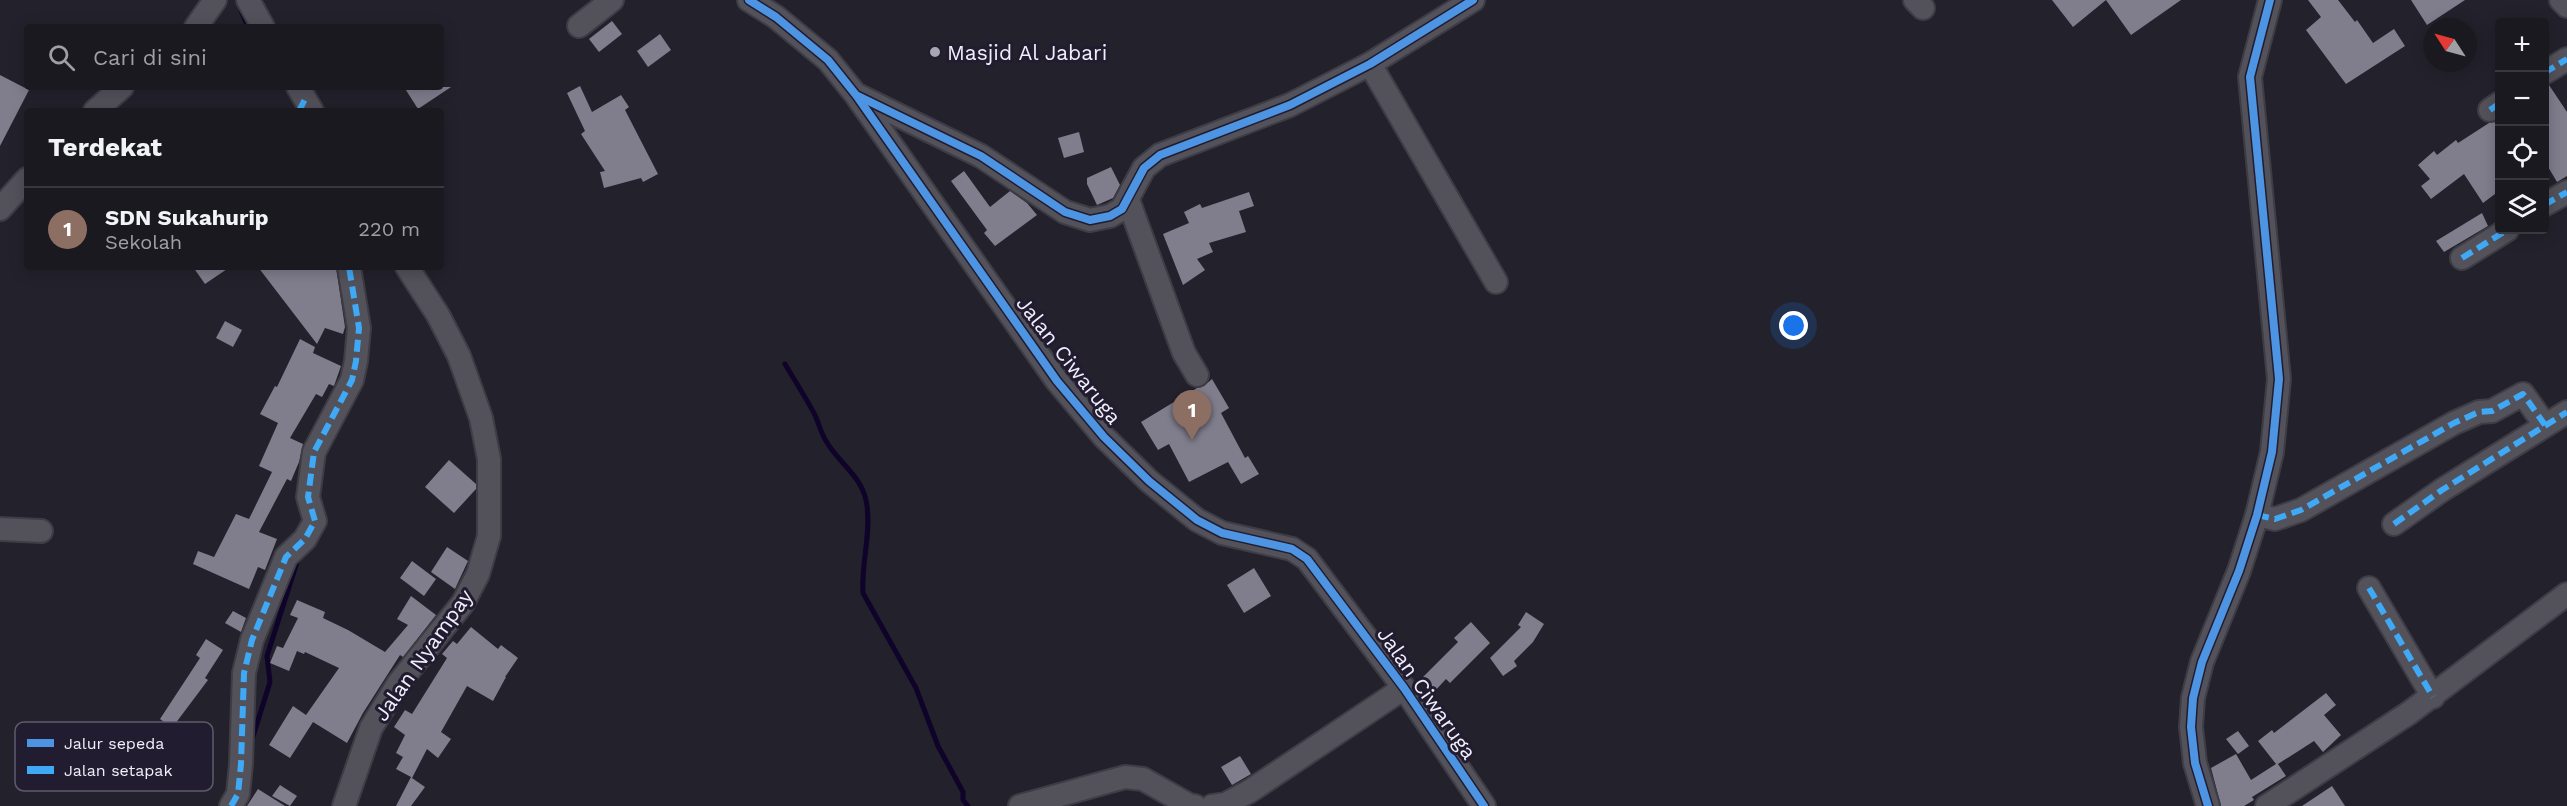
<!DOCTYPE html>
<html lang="id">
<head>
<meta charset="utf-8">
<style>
  :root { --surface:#1a1920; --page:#27262d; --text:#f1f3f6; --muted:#9fa0a5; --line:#38383e; --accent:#0b8043 }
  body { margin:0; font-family:"Work Sans",sans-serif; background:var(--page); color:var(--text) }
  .controls { position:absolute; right:18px; top:18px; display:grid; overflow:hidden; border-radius:6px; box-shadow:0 3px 15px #0003 }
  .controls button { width:54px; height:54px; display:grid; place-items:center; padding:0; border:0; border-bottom:2px solid var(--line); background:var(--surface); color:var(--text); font:30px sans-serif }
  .compass { position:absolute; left:2423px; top:18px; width:54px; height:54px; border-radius:50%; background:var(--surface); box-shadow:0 3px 15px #0003; rotate:306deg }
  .you { position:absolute; left:1794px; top:326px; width:21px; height:21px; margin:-15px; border:4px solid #fff; border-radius:50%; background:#1a73e8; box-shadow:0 0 0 9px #1a73e833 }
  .badge { display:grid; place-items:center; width:39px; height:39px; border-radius:50%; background:var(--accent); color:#fff; font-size:20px; font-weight:700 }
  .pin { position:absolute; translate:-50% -50px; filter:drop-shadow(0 2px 3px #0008) }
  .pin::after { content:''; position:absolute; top:32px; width:21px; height:18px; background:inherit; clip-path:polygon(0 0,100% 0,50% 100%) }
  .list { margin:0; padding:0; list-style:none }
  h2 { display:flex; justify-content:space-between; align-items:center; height:78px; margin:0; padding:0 24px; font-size:26px }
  h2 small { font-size:20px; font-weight:400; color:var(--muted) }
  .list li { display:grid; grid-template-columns:39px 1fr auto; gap:18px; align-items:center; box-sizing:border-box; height:84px; padding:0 24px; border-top:2px solid var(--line) }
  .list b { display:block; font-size:22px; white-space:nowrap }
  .list p { margin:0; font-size:20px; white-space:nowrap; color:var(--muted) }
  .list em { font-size:20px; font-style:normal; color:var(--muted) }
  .icon { flex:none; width:33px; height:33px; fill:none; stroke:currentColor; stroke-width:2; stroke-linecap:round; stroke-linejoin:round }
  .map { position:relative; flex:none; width:2567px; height:806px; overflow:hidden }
  .search { position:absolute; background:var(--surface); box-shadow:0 3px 15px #0003; left:24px; top:24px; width:420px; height:66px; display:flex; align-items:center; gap:15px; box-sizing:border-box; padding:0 21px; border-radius:6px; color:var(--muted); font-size:22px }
  .panel { position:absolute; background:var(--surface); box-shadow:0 3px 15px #0003; left:24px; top:108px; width:420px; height:162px; border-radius:6px }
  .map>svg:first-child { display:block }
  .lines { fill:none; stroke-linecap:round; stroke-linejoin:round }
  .stream { stroke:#100329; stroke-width:5 }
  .building { fill:#807d8d }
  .minor-casing { stroke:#3e3c45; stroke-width:26 }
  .minor { stroke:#53515a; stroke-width:22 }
  .quiet { stroke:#3fa9f5; stroke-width:6; stroke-dasharray:12 6; stroke-linecap:butt }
  .cycleway-casing { stroke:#211c30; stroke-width:11 }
  .cycleway { stroke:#4d94e3; stroke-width:8 }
  .poi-dot { fill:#a9a6b3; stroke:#211c30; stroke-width:2 }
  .labels { text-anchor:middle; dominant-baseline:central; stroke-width:6; stroke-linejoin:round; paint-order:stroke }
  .poi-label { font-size:21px; fill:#f1eefc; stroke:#211c30; text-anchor:start }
  .street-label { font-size:21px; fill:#f1eefc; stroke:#211c30 }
  .key { fill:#211c30; stroke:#5f5b6d; stroke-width:1.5 }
  .key-label { font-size:16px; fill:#f1eefc }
</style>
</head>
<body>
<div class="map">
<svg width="2567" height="806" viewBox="0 0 2567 806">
  <rect width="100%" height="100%" fill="#23212b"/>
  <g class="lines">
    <g class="stream">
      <polyline points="241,10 248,27"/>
      <path d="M785,364C795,381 806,398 815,415C819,424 821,433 826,441C839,464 864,477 867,506C871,536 861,563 863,593L916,688L938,746L963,792V800L968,806"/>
      <polyline points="251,743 270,682 267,656 299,556"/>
    </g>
  </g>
  <g class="building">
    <polygon points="2052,0 2181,0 2131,35 2106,0 2073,27"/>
    <polygon points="2308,0 2338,0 2355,22 2357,20 2373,43 2394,29 2405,46 2346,84 2306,30 2321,17"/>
    <polygon points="2411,0 2465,0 2427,25"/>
    <polygon points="612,21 622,34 599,52 589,39"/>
    <polygon points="660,34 671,50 648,67 637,51"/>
    <polygon points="0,75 29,90 0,146"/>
    <polygon points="2549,85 2567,112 2567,176 2557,182 2544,160 2544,86"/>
    <polygon points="580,86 592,112 621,95 629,107 625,110 658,174 643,182 641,178 604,188 600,172 605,171 581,134 585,131 567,93"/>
    <polygon points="404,87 451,87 418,109"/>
    <polygon points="2499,120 2499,191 2483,203 2464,174 2431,199 2421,186 2430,179 2418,165 2434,151 2437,155 2456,140 2458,143 2489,123"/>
    <polygon points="1079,132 1084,152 1064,158 1058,138"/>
    <polygon points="1111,167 1120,185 1113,198 1097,205 1087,184 1087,178"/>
    <polygon points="964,171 990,207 1010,191 1027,203 1037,215 995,246 984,233 987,230 951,181"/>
    <polygon points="1249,192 1254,206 1239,211 1246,232 1209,243 1213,252 1197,259 1205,270 1183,285 1163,234 1189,223 1184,212 1200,204 1202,208"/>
    <polygon points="2482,213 2488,226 2444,252 2436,241"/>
    <polygon points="193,267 230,267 205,284"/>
    <polygon points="258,267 336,267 345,327 343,334 325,328 317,344"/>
    <polygon points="225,321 242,330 233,347 216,338"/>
    <polygon points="300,339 315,347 313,353 341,366 334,386 329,384 322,397 316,394 290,438 303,444 299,462 291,481 287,479 259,532 277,539 265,570 258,567 249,589 193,564 198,551 214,557 236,514 249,519 272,472 259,466 278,423 260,414 275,386 277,387"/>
    <polygon points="1212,379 1229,408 1221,413 1245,458 1248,456 1259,474 1241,484 1228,462 1189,482 1169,444 1158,450 1141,422 1197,388 1204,386"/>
    <polygon points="449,460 476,484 476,489 454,513 425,487"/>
    <polygon points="447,547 468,561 455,589 431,572"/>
    <polygon points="412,561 436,579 424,596 400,578"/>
    <polygon points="1254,568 1271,596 1244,613 1227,585"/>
    <polygon points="411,596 436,615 403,657 400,655 363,713 347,743 313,722 290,758 269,745 293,706 306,715 339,668 305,652 304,654 297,651 289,671 270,663 277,646 283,648 298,618 290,615 297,600 325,612 323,618 348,630 385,652 408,625 397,619"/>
    <polygon points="233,611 246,618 241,632 225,623"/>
    <polygon points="1526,612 1544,624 1533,642 1514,661 1517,666 1503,676 1490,658 1521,627 1518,625"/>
    <polygon points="1471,622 1490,643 1450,683 1446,679 1433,693 1420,680 1458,642 1454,638"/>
    <polygon points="471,627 498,649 501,645 518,658 505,677 506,677 493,701 467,686 441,732 451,739 438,758 427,749 412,778 425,787 411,806 396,806 411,777 396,769 403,757 396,753 405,735 394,727 405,710 412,714 447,658 442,654 453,641 457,644"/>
    <polygon points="206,639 223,650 205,678 208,680 172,728 160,719 200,658 196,655"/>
    <polygon points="2326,693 2336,705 2324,715 2341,735 2323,752 2314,741 2278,764 2286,776 2252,797 2254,800 2244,806 2221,806 2211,768 2236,754 2251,780 2276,764 2258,741 2272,730 2274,733"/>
    <polygon points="2238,731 2249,746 2238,754 2226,739"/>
    <polygon points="1240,756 1251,774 1232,785 1221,767"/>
    <polygon points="280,785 297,796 290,806 272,796"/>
    <polygon points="2332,786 2345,806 2302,806"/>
    <polygon points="258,789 285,806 247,806"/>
  </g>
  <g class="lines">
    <g class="minor-casing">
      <g id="minor">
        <polyline points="248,0 263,27"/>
        <polyline points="749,0 776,17 828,60 856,95 1057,381 1104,437 1149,481 1197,520 1222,533 1292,549 1307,559 1404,688 1484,806"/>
        <polyline points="1915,0 1923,8"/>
        <polyline points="2561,0 2567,6"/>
        <polyline points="579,26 612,0"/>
        <polyline points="196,27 215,0"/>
        <polyline points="1370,64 1496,282"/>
        <polyline points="2544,73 2567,59"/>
        <polyline points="298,87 312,111"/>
        <polyline points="857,95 981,156 1065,212 1090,220 1110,216 1122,209 1144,168 1160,155 1290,105 1370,64 1473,0"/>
        <polyline points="2490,110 2500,103"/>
        <polyline points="95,111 122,87"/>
        <polyline points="1128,200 1184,353 1197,375"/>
        <polyline points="2544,205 2567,192"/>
        <polyline points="0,209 27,179"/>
        <polyline points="2462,258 2507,230"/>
        <polyline points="2257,515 2275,519 2301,510 2454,423 2479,412 2492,411 2523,394 2545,425"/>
        <polyline points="2394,524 2442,490 2567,412"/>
        <polyline points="0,529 41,531"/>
        <polyline points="2369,588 2433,697"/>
        <polyline points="231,806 238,794 241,764 244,673 252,640 286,557 305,539 315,521 308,497 314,452 352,380 356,361 359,328 349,267"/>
        <polyline points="344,806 371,728 398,684 463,603 478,574 489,536 489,459 481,418 459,356 438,315 407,267"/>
        <polyline points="1020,806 1125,777 1143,779 1189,805 1195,806"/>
        <polyline points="1212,806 1226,804 1250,791 1404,688"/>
        <polyline points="2208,806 2195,763 2191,727 2193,698 2202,662 2239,571 2257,515 2272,452 2279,379 2250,77 2270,0"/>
        <polyline points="2267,806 2409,713 2567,594"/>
      </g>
    </g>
    <use href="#minor" class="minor"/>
    <g class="quiet">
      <polyline points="2544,73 2567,59"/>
      <polyline points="2490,110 2500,103"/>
      <polyline points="299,111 305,99"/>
      <polyline points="2544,205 2567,192"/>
      <polyline points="2462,258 2507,230"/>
      <polyline points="2257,515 2275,519 2301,510 2454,423 2479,412 2492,411 2523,394 2545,425"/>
      <polyline points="2394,524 2442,490 2567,412"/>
      <polyline points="2369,588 2433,697"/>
      <polyline points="231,806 238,794 241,764 244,673 252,640 286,557 305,539 315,521 308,497 314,452 352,380 356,361 359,328 349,267"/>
    </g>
    <g class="cycleway-casing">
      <g id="cycleway">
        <polyline points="749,0 776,17 828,60 856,95 1057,381 1104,437 1149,481 1197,520 1222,533 1292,549 1307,559 1404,688 1484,806"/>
        <polyline points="858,96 981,156 1065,212 1090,220 1110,216 1122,209 1144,168 1160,155 1290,105 1370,64 1473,0"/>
        <polyline points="2208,806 2195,763 2191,727 2193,698 2202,662 2239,571 2257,515 2272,452 2279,379 2250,77 2270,0"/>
      </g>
    </g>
    <use href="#cycleway" class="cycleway"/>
  </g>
  <circle class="poi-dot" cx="935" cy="52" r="6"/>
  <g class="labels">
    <g class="poi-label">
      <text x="947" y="52">Masjid Al Jabari</text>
    </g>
    <g class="street-label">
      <text transform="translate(1069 360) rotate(52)">Jalan Ciwaruga</text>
      <text transform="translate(423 655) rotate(-55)">Jalan Nyampay</text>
      <text transform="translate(1427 693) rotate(55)">Jalan Ciwaruga</text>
    </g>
  </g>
  <rect x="15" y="722" width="198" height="69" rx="9" class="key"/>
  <rect x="27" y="739" width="27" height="8" fill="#4d94e3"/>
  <rect x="27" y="766" width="27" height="8" fill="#3fa9f5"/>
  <g class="key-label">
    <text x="64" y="749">Jalur sepeda</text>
    <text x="64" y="776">Jalan setapak</text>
  </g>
</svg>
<div class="controls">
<button>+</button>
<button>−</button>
<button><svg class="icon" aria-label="locate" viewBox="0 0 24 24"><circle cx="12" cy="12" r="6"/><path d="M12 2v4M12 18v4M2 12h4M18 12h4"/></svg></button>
<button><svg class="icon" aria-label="layers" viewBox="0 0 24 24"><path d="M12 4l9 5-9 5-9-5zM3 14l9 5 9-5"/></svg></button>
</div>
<svg class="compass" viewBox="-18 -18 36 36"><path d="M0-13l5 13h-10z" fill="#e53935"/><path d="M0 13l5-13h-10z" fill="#9fa0a5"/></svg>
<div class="you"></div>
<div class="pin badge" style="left:1192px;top:440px;background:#8d6e63">1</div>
<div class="search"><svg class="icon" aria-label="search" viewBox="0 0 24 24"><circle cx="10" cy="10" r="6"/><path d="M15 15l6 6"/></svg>Cari di sini</div>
<section class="panel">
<h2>Terdekat<small></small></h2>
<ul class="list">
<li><span class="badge" style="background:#8d6e63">1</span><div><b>SDN Sukahurip</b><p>Sekolah</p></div><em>220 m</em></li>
</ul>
</section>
</div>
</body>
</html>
